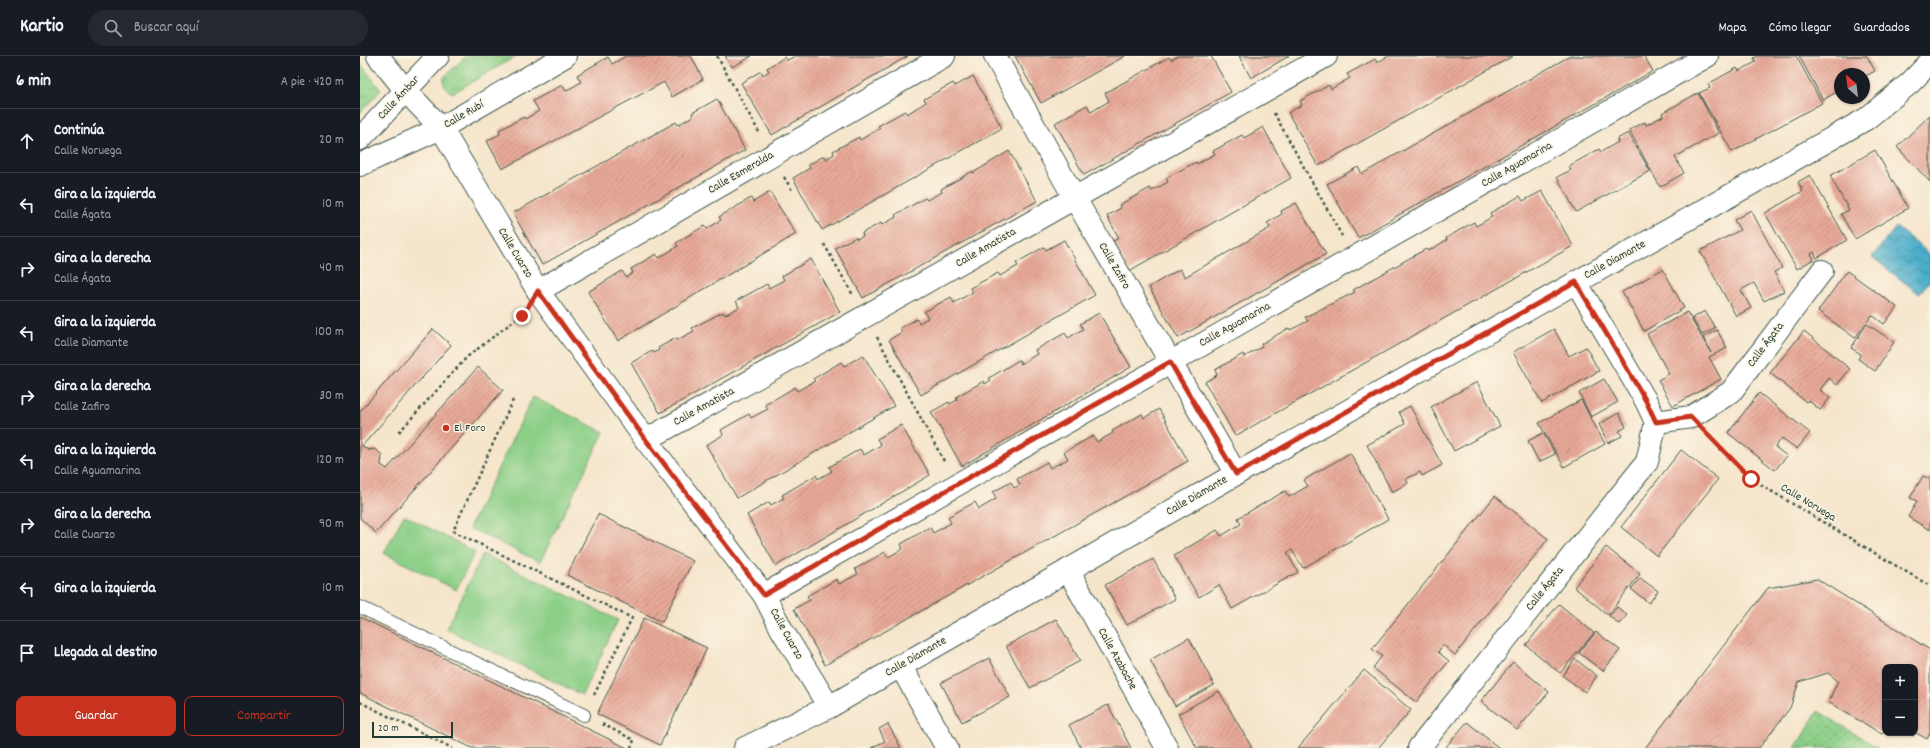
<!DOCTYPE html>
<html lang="es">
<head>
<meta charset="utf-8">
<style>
  :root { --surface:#171b24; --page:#242831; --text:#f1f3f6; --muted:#9ea1a6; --line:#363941; --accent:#c8321e }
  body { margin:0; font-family:Dekko,sans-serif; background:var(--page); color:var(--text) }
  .controls { position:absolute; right:12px; bottom:12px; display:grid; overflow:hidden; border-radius:8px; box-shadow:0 1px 3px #0004 }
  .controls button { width:36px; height:36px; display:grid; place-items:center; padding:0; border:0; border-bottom:1px solid var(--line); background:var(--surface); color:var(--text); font:20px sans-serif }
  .compass { position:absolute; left:1474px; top:12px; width:36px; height:36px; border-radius:50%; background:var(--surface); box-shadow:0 1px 3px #0004; rotate:332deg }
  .scale { position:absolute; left:12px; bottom:10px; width:81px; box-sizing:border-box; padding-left:4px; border:2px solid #1f3d34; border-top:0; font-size:11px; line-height:14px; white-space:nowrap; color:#1f3d34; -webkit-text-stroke:3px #fcf5e5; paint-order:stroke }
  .stop { position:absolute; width:12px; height:12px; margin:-9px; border:3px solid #c8321e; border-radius:50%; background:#fff }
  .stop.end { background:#c8321e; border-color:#fff; box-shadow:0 1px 4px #0008 }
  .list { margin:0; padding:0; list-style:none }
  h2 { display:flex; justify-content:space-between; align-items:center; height:52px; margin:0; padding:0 16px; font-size:17px }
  h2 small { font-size:13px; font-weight:400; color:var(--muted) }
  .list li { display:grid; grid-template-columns:26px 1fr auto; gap:12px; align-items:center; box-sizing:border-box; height:64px; padding:0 16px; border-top:1px solid var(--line) }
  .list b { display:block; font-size:15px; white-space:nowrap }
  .list p { margin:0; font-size:13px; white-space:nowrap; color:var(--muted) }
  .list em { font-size:13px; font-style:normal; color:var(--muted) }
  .actions { display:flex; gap:8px; padding:12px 16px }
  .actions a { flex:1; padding:9px 0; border:1px solid var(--accent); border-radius:8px; text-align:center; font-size:14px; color:var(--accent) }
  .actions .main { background:var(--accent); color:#fff }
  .icon { flex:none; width:22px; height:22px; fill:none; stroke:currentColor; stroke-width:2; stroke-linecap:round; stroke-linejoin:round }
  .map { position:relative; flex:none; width:1570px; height:692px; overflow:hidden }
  header { display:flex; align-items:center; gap:24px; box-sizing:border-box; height:56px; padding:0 20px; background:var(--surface); border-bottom:1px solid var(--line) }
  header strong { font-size:19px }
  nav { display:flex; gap:22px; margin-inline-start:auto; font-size:14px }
  .search { width:280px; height:36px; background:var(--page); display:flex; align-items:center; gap:10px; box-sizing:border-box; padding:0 14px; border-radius:22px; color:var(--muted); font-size:15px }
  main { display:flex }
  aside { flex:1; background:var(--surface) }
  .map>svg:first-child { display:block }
  .park { fill:url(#park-crowns); stroke:#56865e }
  .garden { fill:url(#garden-dots); stroke:#56865e }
  .pitch { fill:#8ccf87; stroke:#56865e }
  .water { fill:url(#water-waves); stroke:#35757f }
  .building { fill:url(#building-hatch) }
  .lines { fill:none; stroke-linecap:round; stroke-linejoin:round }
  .lane-casing { stroke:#3f564b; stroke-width:14 }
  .street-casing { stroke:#3f564b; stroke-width:24 }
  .path { stroke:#3f564b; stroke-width:2.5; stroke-dasharray:3 3; stroke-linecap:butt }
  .lane { stroke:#fff; stroke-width:12 }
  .street { stroke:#fff; stroke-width:22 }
  .route { stroke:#c8321e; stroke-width:5 }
  .poi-dot { fill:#c8321e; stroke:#fcf5e5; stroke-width:1.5 }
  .labels { text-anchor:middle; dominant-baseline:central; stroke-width:3; stroke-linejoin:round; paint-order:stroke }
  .street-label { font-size:12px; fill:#1f3d34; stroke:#fcf5e5 }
  .poi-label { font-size:12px; fill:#1f3d34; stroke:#fcf5e5; text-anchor:start }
</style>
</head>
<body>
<header>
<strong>Kartio</strong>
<div class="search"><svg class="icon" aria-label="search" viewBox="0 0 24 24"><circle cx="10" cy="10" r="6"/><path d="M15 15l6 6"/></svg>Buscar aquí</div>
<nav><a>Mapa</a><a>Cómo llegar</a><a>Guardados</a></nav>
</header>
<main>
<aside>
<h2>6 min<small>A pie · 420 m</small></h2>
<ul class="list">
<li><svg class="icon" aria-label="ahead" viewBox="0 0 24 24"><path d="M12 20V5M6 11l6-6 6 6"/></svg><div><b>Continúa</b><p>Calle Noruega</p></div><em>20 m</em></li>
<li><svg class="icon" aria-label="left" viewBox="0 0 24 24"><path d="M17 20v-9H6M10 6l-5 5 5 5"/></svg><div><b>Gira a la izquierda</b><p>Calle Ágata</p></div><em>10 m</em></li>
<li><svg class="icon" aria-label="right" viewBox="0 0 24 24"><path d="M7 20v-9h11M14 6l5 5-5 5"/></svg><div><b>Gira a la derecha</b><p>Calle Ágata</p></div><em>40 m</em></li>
<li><svg class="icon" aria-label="left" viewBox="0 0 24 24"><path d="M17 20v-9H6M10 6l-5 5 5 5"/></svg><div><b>Gira a la izquierda</b><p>Calle Diamante</p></div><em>100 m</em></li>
<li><svg class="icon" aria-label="right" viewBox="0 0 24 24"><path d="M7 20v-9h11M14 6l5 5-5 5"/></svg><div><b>Gira a la derecha</b><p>Calle Zafiro</p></div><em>30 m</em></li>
<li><svg class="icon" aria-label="left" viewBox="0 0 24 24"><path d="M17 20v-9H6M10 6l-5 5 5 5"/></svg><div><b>Gira a la izquierda</b><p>Calle Aguamarina</p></div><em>120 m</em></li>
<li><svg class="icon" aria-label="right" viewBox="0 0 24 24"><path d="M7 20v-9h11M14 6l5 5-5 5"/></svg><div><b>Gira a la derecha</b><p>Calle Cuarzo</p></div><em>90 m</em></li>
<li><svg class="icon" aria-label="left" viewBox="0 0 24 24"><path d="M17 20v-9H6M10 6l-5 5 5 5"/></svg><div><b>Gira a la izquierda</b></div><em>10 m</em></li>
<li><svg class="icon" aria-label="arrive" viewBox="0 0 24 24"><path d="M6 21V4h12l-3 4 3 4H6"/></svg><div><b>Llegada al destino</b></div></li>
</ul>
<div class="actions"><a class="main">Guardar</a><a>Compartir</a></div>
</aside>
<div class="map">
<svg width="1570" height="692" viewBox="0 0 1570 692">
  <defs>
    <pattern id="park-crowns" width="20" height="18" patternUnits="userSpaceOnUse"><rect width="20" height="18" fill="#8ccf87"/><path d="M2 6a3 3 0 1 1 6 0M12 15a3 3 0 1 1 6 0" fill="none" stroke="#72a96f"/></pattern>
    <pattern id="garden-dots" width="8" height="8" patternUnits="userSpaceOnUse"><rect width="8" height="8" fill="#8ccf87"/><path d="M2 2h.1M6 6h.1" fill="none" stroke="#72a96f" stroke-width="1.8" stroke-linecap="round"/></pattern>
    <pattern id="water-waves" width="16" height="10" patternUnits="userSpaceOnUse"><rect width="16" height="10" fill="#4badca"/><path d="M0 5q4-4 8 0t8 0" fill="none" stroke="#3e8ea5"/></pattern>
    <pattern id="building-hatch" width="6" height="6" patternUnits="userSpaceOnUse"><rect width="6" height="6" fill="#e8a998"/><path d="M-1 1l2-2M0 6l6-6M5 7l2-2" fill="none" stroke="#bb8b7d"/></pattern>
  </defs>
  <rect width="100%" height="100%" fill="#fcf5e5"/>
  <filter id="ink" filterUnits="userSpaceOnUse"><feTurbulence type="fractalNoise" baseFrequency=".025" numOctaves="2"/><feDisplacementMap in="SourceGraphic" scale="8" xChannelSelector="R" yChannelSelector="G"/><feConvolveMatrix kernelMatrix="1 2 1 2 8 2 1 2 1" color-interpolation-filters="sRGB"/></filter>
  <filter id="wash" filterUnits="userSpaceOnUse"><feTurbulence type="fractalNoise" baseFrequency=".012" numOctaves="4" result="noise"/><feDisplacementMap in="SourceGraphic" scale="16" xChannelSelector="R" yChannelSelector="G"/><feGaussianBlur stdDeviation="0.9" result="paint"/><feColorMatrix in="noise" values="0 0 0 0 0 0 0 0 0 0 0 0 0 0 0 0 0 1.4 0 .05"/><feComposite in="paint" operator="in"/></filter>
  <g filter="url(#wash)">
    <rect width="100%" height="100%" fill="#f5e5cb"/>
    <g class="park">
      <path d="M106,0H157L93,37C86,34 82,29 84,21Z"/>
      <polygon points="0,7 21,34 0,57"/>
    </g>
    <polygon class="garden" points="1458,655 1518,692 1435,692"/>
    <g class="pitch">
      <polygon points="173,341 244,376 180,506 109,472"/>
      <polygon points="44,459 115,496 96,534 24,497"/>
      <polygon points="123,498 258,564 222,639 86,573"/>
    </g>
    <polygon class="water" points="1536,171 1570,198 1570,225 1559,238 1512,201"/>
    <g id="blocks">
      <g class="building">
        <polygon points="266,0 331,0 343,23 312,41 304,26 142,113 127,85 140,78 139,74 164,61 165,63 179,55 173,45 202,29 206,35 221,26 217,19 248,1 252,8"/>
        <polygon points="365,0 392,0 372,11"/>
        <polygon points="435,0 548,0 412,79 381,27 401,15 403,19 409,15 407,12 425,1 426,5"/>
        <polygon points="655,0 765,0 681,47"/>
        <polygon points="818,0 851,0 871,36 724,119 695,67 727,49 731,56 749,45 745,37 809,1 811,4"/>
        <polygon points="879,0 929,0 891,22"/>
        <polygon points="1028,0 1153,0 958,110 928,57 942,49 940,45 969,29 971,33 990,22 987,18 1015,3 1017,7"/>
        <polygon points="1210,0 1284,0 1293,15 998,182 967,128 998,111 1002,118"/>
        <polygon points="1398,0 1436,0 1462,47 1372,96 1339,37 1350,32 1348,28 1377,12 1379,15 1396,6 1394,2"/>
        <polygon points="1439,0 1507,0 1515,15 1504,21 1504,18 1480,18 1480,34 1463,44"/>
        <polygon points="613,20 642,72 462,174 433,122 450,112 448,109 464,100 465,104 474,98 473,95 499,81 500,84 520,72 518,70 545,55 547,58 566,46 564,43 593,27 595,30"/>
        <polygon points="1338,37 1359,77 1315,101 1324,117 1300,131 1269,74 1285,66 1286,69 1303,60 1302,57"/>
        <polygon points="357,43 385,94 182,209 153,157 316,66 318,69 333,60 332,57"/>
        <polygon points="1570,59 1570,126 1537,91"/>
        <polygon points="903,71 931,122 769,215 753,185 759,182 747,160 761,152 759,149 790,132 792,135 808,126 806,122 836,106 837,108 855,98 853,95 882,79 884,82"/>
        <polygon points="1268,77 1290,115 1216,156 1197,121 1211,114 1209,110 1239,93 1241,96 1258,86 1257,83"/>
        <polygon points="1515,94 1548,152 1495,183 1481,158 1489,154 1470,120"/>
        <polygon points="649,95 677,145 503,242 475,192 496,181 497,183 503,180 502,177 521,167 522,169 536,161 535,159 565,142 567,144 582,136 581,133 613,115 613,117"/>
        <polygon points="1450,119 1487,184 1457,202 1454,196 1451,198 1454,203 1437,213 1405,157 1443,135 1438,126"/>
        <polygon points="1182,135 1213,190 875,380 845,326 857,319 855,314 883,298 884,301 902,291 901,288 929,272 930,274 948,265 945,261 995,236 993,234 1066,193 1068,195 1087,184 1086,182 1114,166 1116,170 1132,161 1130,157 1160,140 1163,145"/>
        <polygon points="410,136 436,178 258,285 228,236 262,215 266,221 273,217 271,213 296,198 299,202 318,190 316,187 344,170 347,173 361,164 359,161 391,142 393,146"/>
        <polygon points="936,147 966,198 818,282 789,231 820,213 825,221 910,172 907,167 922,158 921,155"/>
        <polygon points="1391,154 1422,212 1414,216 1424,235 1404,245 1394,227 1381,234 1391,252 1376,260 1340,195 1380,174 1374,164"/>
        <polygon points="704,184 735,239 561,339 529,284 542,276 540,272 557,263 559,267 568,262 564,256 591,241 594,247 613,236 610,232 638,217 640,220 658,210 656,207 684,191 686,194"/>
        <polygon points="451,203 480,256 300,357 271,307 292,295 294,297 299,294 298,292 316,282 317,284 334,275 332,272 363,256 365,259 379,251 376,245 407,228 409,232 424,224 422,220"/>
        <polygon points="1303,213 1324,252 1284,275 1262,236"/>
        <polygon points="1487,215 1537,251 1524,268 1512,259 1495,282 1458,255"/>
        <polygon points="1345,255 1355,272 1342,279 1332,262"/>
        <polygon points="1327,256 1351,297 1343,281 1357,274 1367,292 1349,301 1361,323 1313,350 1298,324 1309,318 1287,278"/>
        <polygon points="739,257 771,311 602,410 571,356 589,346 590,348 597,344 596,341 624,325 625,328 631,324 629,322 659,304 661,308 677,298 675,294 705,277 708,282 723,273 720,268"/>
        <polygon points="1507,268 1534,286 1515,315 1498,303 1501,298 1491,292"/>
        <polygon points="73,273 91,289 2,390 8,394 15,393 22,399 21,409 27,413 118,311 143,334 16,477 0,462 0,355"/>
        <polygon points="1194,273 1209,300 1226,291 1239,315 1182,347 1153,296"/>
        <polygon points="1444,275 1490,313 1477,329 1469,322 1460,334 1470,342 1460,354 1448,344 1446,346 1410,317"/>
        <polygon points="503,299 534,350 377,442 346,389 363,379 361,374 389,358 391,362 408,353 405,349 435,331 437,335 455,325 453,323 481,306 484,310"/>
        <polygon points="1244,323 1258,346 1231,361 1219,337"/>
        <polygon points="1117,326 1140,370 1094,395 1071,351"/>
        <polygon points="1399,337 1450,377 1437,393 1422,382 1415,391 1427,400 1415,414 1368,377"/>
        <polygon points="1221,344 1245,388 1204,411 1179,367"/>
        <polygon points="1050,350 1082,409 1062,420 1060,416 1046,423 1048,427 1032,436 1007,389 1045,368 1039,356"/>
        <polygon points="799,353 828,405 465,609 434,553 450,544 447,540 477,523 479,528 498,518 495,513 525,496 528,501 543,493 541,488 570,471 573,477 591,467 588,461 615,446 619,453 636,443 633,436 651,426 654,432 660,429 657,423 687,406 690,412 708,403 704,396 733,380 737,386 753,377 752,375 782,358 784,362"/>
        <polygon points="1259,357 1266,371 1259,375 1262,380 1248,387 1239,368"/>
        <polygon points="541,369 570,419 416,510 387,459 409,446 411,449 424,442 422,439 456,419 458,423 472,415 469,411 500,393 504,399 521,389 517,383"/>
        <polygon points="1183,377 1195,398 1179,406 1168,385"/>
        <polygon points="1321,394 1358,423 1297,500 1261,471"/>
        <polygon points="990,397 1028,463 943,512 932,494 927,497 938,516 872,553 859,529 839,541 814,500 857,474 861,480 881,468 878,462 925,435 929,441 948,430 944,424"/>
        <polygon points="1563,420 1568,422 1570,420 1570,474 1548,461 1557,445 1550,442"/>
        <polygon points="1135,440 1188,483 1095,599 1083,589 1078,596 1089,605 1056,646 1013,612 1022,600 1012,593"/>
        <polygon points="238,458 333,505 302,566 207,519"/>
        <polygon points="1246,491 1280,518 1248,559 1214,531"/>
        <polygon points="793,503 815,543 767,569 745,529"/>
        <polygon points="1280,522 1298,535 1289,547 1271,533"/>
        <polygon points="1457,523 1570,594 1570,677 1567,683 1556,677 1553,680 1549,677 1555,677 1555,611 1525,611 1525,674 1522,678 1468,646 1478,625 1468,617 1439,626 1430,652 1399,692 1285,692 1408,532"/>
        <polygon points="1199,548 1234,577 1200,617 1166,589"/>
        <polygon points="1257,551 1267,559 1259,568 1249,560"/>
        <polygon points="0,561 135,627 267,692 112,692 0,637"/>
        <polygon points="284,562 347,592 300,689 237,658"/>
        <polygon points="696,563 720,605 670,632 646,590"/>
        <polygon points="1236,576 1260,594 1243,615 1219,597"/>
        <polygon points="829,582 854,629 815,650 790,604"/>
        <polygon points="629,602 650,641 602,666 581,627"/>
        <polygon points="1215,603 1237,620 1225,636 1203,620"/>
        <polygon points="1153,606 1189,636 1157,674 1121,645"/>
        <polygon points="1004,614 1051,654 1018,692 938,692"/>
        <polygon points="859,635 892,692 837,692 818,658"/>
        <polygon points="748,649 771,692 721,692 709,669"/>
        <polygon points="1107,666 1139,692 1085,692"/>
        <polygon points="528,668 541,692 511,692 525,685 519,673"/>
      </g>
    </g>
  </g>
  <g filter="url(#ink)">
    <use href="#blocks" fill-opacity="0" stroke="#3f564b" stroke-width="1"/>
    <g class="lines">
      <g class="lane-casing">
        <polyline id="lane" points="0,551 224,659"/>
      </g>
      <g class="street-casing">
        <g id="street">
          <polyline points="18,0 46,35 81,72 178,235 286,384 404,539 422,574 469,651"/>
          <polyline points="635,0 714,141 876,418"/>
          <polyline points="0,83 78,0"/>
          <polyline points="0,109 81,72 205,0"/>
          <polyline points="178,235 584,0"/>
          <polyline points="1296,366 1331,361 1371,336 1462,215"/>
          <polyline points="286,384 966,0"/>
          <polyline points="708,514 807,692"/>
          <polyline points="404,539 1347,0"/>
          <polyline points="540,609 587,692"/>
          <polyline points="385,692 469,651 876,418 1506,63 1550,27 1570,6"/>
          <polyline points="1059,692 1287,406 1296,366 1286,345 1216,226"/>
        </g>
      </g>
      <g class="path">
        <polyline points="357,0 400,78"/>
        <polyline points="914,57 982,180"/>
        <polyline points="424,121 433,136"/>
        <polyline points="464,188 493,239"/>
        <polyline points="517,281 585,407"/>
        <polyline points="153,344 93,475 272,562 233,641"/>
        <polyline points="39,376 107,301 164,257"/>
        <polyline points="1349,379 1391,423 1570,530"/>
        <polyline points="0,646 92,692"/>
        <polyline points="242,668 274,684 271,692"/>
      </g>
      <use href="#lane" class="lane"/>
      <use href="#street" class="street"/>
    </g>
  </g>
  <g class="lines" filter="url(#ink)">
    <polyline class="route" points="162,260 178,235 286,384 404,539 810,306 876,418 1216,226 1286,345 1296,366 1331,361 1391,423"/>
  </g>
  <circle class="poi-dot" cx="86" cy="372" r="4"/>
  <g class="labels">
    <g class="street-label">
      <text transform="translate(39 42) rotate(-47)">Calle Ámbar</text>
      <text transform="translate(104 59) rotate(-30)">Calle Rubí</text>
      <text transform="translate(1157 109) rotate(-30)">Calle Aguamarina</text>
      <text transform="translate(381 117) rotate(-30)">Calle Esmeralda</text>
      <text transform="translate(626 192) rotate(-30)">Calle Amatista</text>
      <text transform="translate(155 197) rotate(59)">Calle Cuarzo</text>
      <text transform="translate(1255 204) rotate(-29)">Calle Diamante</text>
      <text transform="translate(754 210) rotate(60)">Calle Zafiro</text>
      <text transform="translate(875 269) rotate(-29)">Calle Aguamarina</text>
      <text transform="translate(1406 289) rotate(-53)">Calle Ágata</text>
      <text transform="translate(344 351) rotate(-29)">Calle Amatista</text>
      <text transform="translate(837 440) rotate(-30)">Calle Diamante</text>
      <text transform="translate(1448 447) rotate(31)">Calle Noruega</text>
      <text transform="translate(1185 533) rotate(-51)">Calle Ágata</text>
      <text transform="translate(426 578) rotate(61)">Calle Cuarzo</text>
      <text transform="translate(556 601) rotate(-30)">Calle Diamante</text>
      <text transform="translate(757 603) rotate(61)">Calle Azabache</text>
    </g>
    <g class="poi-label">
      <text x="94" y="372">El Foro</text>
    </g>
  </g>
</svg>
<div class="controls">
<button>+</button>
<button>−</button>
</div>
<svg class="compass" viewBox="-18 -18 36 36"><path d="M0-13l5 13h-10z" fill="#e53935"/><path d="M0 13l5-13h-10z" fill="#9ea1a6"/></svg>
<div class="scale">20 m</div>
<div class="stop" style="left:1391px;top:423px"></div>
<div class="stop end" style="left:162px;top:260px"></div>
</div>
</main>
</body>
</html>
